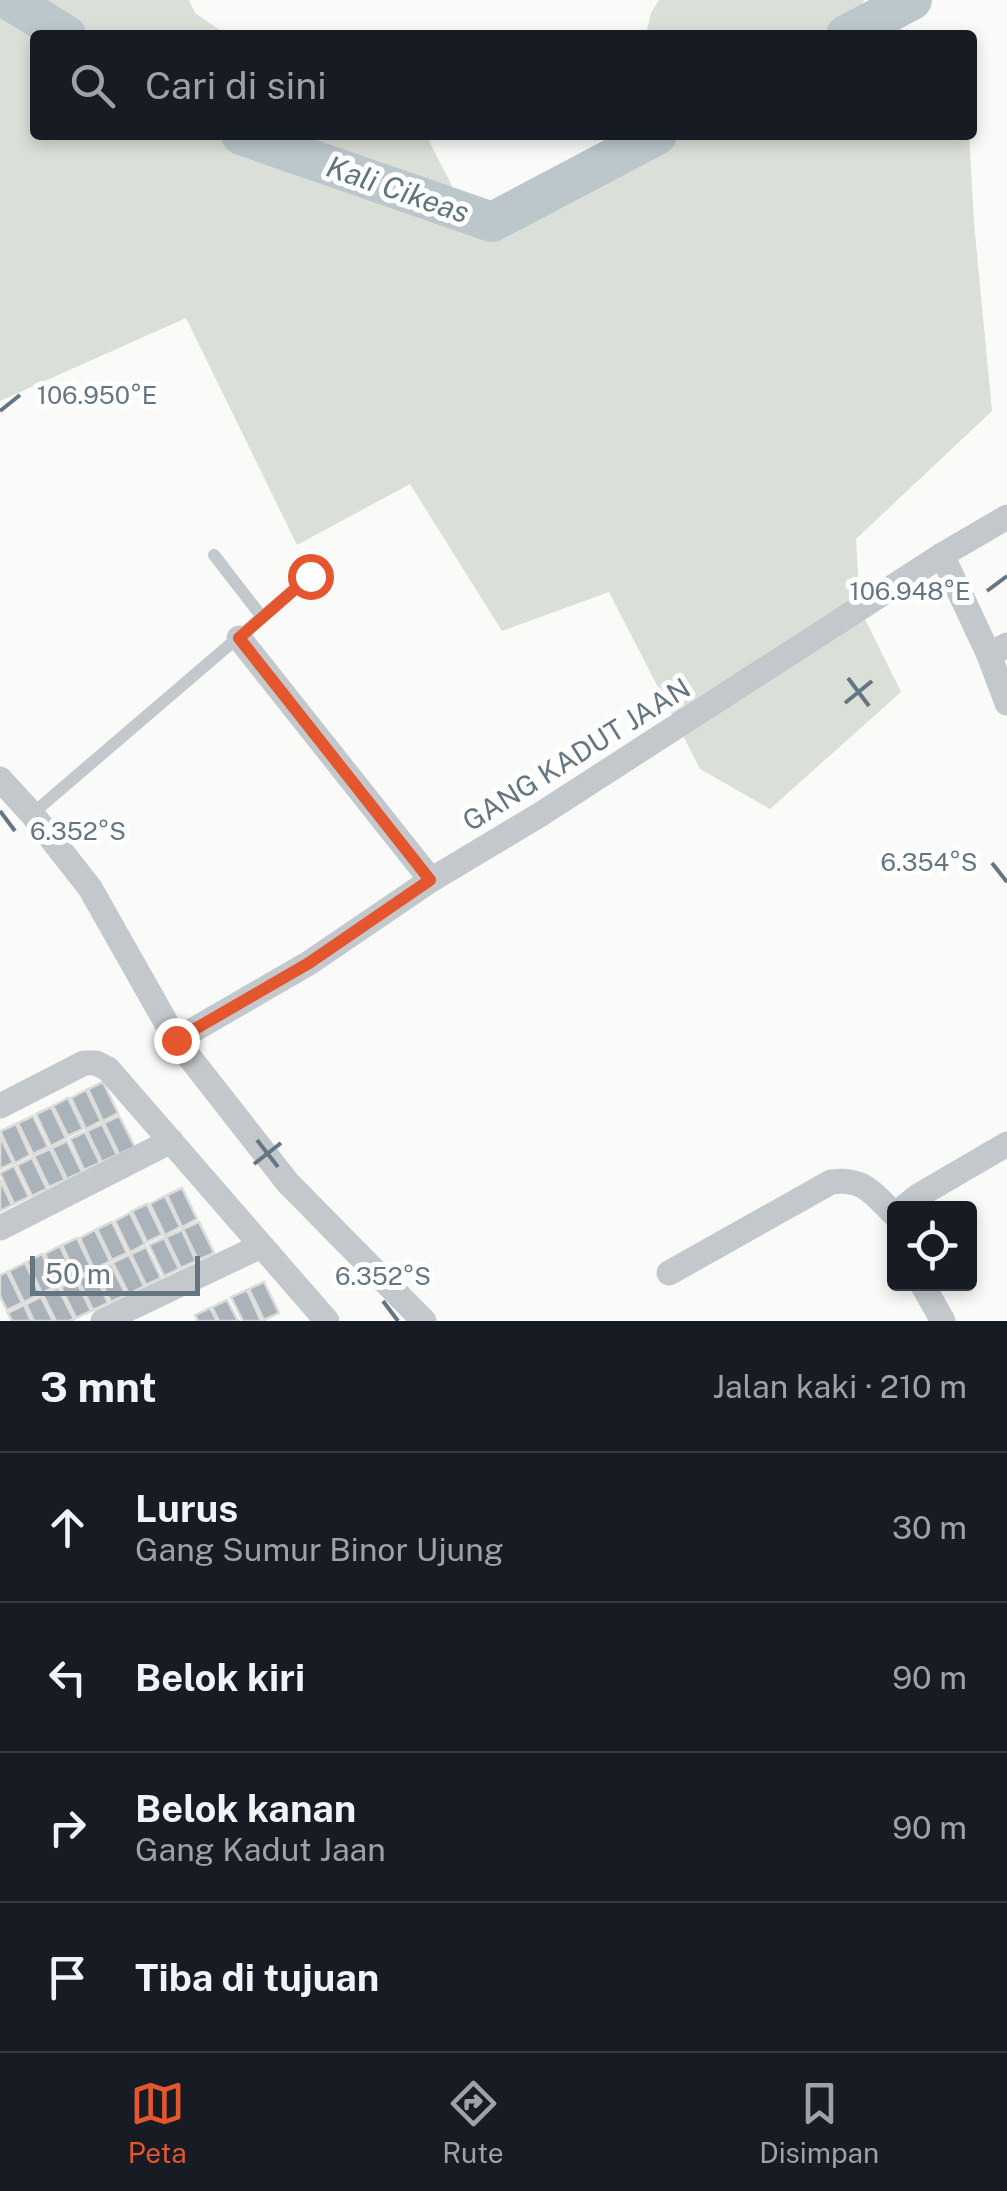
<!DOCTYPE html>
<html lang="id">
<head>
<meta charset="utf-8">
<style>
  :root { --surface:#171b24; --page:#242831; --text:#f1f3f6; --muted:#9ea1a6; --line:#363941; --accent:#e4572e }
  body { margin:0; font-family:"Public Sans",sans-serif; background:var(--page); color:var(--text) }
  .controls { position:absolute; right:30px; bottom:30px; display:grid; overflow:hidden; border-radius:10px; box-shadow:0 5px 15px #0003 }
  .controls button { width:90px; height:90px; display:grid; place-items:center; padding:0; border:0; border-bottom:2px solid var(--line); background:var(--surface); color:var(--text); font:50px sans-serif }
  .scale { position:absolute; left:30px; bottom:25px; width:170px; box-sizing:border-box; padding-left:10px; border:5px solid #657683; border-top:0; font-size:28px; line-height:35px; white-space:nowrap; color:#657683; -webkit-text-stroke:8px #fff; paint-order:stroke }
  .stop { position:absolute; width:30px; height:30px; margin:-22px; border:8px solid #e4572e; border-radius:50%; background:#fff }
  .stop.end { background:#e4572e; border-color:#fff; box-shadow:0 2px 10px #0008 }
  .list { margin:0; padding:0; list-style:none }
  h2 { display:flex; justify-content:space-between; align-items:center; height:130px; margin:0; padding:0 40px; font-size:42px }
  h2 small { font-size:32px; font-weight:400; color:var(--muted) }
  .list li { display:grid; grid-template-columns:65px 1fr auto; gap:30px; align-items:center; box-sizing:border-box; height:150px; padding:0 40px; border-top:2px solid var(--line) }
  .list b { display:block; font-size:38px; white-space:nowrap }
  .list p { margin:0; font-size:32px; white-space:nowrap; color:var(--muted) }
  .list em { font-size:32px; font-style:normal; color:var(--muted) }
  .icon { flex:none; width:55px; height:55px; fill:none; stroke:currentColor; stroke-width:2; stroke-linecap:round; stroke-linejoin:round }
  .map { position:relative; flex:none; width:1007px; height:1321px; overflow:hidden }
  .search { position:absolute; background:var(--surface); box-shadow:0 5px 15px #0003; left:30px; right:30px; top:30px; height:110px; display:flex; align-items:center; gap:25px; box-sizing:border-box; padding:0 35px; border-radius:10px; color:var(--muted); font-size:38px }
  .sheet { height:730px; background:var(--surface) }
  nav { display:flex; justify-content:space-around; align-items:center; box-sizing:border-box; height:140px; border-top:2px solid var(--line); background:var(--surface); font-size:28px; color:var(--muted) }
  nav a { display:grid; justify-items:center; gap:5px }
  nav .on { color:var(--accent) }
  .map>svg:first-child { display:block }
  .green { fill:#dadfd7 }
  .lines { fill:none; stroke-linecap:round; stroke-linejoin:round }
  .river { stroke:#bbc7cb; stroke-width:40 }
  .building { fill:#aab3b9; stroke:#dcdcda; stroke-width:2.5 }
  .service { stroke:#c3c8cc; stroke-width:12 }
  .minor { stroke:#c3c8cc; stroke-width:25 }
  .route { stroke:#e4572e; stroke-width:12 }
  .ticks { fill:none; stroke:#657683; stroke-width:4 }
  .labels { text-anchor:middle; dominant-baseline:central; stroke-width:10; stroke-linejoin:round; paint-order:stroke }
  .street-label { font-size:28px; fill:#657683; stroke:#fff }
  .water-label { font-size:30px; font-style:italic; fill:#60757c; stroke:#fff }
  .ticks-label { font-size:25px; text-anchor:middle; fill:#657683; stroke:#fff; stroke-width:10; stroke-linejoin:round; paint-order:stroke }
</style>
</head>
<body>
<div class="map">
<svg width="1007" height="1321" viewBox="0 0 1007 1321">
  <rect width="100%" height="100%" fill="#fafaf8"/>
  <g class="green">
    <polygon points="0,0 189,0 195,13 227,35 35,35 35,135 426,135 477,235 620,170 627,135 969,135 974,223 992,411 856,539 860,609 901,692 770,809 700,769 609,592 502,631 410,484 297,545 186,318 0,401"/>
    <polygon points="659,0 864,0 858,15 919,35 646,35 651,13"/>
  </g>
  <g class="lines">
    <g class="river">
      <polyline points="9,0 66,35"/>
      <polyline points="846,35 912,0"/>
      <polyline points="241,135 492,222 657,135"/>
    </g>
  </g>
  <g class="building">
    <polygon points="103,1082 118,1113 103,1121 88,1089"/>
    <polygon points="86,1090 101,1121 86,1129 71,1098"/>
    <polygon points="68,1098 83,1129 68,1136 53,1106"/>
    <polygon points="51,1107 66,1138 51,1146 36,1114"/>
    <polygon points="33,1116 48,1147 33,1154 18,1123"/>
    <polygon points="119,1116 135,1147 119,1154 104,1123"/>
    <polygon points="16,1124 30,1155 15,1163 0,1131"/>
    <polygon points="102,1124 117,1155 102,1162 87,1131"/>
    <polygon points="85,1132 100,1163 84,1170 70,1139"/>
    <polygon points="0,1136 13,1163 0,1169"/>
    <polygon points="67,1141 82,1172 67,1179 52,1148"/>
    <polygon points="50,1149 65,1180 49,1187 34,1156"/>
    <polygon points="32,1158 47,1189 32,1196 17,1165"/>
    <polygon points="14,1166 29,1197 14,1204 0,1173"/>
    <polygon points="0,1180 12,1205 0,1211"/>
    <polygon points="182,1188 197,1219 182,1227 167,1195"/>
    <polygon points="165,1196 180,1227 165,1235 150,1204"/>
    <polygon points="147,1204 162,1235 147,1242 132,1211"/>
    <polygon points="130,1213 145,1244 130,1252 115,1221"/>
    <polygon points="112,1222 127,1253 112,1260 97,1229"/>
    <polygon points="199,1222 214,1253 198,1260 183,1229"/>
    <polygon points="95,1230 110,1261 94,1269 80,1238"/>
    <polygon points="182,1230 196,1261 181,1268 166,1237"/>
    <polygon points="77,1238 92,1269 77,1277 62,1245"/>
    <polygon points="164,1238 179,1269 164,1276 149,1245"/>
    <polygon points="60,1246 75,1278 59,1285 45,1254"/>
    <polygon points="146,1247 161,1278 146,1285 131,1254"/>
    <polygon points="42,1254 57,1285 42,1293 27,1262"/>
    <polygon points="129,1255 144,1286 129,1294 113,1263"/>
    <polygon points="25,1263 40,1294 24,1302 9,1271"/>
    <polygon points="111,1264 126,1295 111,1302 96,1271"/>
    <polygon points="7,1272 22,1303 7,1310 0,1296 0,1275"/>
    <polygon points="94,1272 108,1303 93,1310 78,1279"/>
    <polygon points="76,1280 91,1311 76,1318 61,1287"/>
    <polygon points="264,1282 279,1313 264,1320 249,1289"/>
    <polygon points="58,1288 74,1319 69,1321 56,1321 43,1295"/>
    <polygon points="247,1290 261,1321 243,1321 231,1297"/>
    <polygon points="41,1297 53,1321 34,1321 26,1304"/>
    <polygon points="227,1300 238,1321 219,1321 212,1307"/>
    <polygon points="24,1305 31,1321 12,1321 8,1313"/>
    <polygon points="210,1308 217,1321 198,1321 195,1315"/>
  </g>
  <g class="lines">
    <g class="service">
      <polyline points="214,555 262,617"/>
      <polyline points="32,814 311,575"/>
    </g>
    <g class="minor">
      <polyline points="942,555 989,655"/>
      <polyline points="239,638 431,880"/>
      <polyline points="1007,645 989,655 1007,703"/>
      <polyline points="0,779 32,814 90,888 176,1040 288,1183 424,1321"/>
      <polyline points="176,1040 309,963 431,880 541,814 942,555 1007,517"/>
      <polyline points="0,1106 84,1063 96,1063 108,1069 327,1321"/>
      <polyline points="903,1208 918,1196 1007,1144"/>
      <polyline points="0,1228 171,1141"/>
      <path d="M669,1273L831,1182C863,1177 874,1194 894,1214"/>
      <polyline points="922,1284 943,1321"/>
      <polyline points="103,1321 261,1246"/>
    </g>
  </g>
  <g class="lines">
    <polyline class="route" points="176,1040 309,963 430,880 239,638 310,576"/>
  </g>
  <path class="ticks" d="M0,411L20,395M987,591L1007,576M848,678L869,706M845,703L872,681M0,811L15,831M992,863L1007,882M257,1140L278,1167M254,1164L281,1143M383,1301L398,1321"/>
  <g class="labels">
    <g class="street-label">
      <text transform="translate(576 754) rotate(-32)">GANG KADUT JAAN</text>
    </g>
    <g class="water-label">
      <text transform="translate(398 189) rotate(19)">Kali Cikeas</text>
    </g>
  </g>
  <g class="ticks-label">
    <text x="97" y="404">106.950°E</text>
    <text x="910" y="600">106.948°E</text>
    <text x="78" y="840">6.352°S</text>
    <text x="929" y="871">6.354°S</text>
    <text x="383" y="1285">6.352°S</text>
  </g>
</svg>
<div class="controls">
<button><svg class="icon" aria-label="locate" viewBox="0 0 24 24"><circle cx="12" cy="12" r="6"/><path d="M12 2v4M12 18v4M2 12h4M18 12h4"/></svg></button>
</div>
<div class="scale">50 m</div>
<div class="stop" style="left:310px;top:576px"></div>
<div class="stop end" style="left:176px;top:1040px"></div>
<div class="search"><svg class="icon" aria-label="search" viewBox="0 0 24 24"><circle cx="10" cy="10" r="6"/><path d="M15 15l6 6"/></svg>Cari di sini</div>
</div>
<section class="sheet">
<h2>3 mnt<small>Jalan kaki · 210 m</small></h2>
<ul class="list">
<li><svg class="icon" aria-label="ahead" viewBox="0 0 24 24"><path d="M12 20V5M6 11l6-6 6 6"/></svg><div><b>Lurus</b><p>Gang Sumur Binor Ujung</p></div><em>30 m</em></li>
<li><svg class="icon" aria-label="left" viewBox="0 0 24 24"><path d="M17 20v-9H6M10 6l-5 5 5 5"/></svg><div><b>Belok kiri</b></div><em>90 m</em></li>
<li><svg class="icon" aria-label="right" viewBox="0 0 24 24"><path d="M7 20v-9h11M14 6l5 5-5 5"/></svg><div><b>Belok kanan</b><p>Gang Kadut Jaan</p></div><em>90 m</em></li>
<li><svg class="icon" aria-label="arrive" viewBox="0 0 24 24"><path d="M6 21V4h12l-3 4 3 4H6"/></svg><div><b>Tiba di tujuan</b></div></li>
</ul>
</section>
<nav>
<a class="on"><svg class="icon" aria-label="map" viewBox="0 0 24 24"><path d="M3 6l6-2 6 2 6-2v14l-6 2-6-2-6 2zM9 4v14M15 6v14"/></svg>Peta</a>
<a><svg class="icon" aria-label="directions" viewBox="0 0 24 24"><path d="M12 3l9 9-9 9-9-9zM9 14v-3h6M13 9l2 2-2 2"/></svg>Rute</a>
<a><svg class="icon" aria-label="saved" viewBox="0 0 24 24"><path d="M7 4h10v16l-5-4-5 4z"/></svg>Disimpan</a>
</nav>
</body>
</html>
